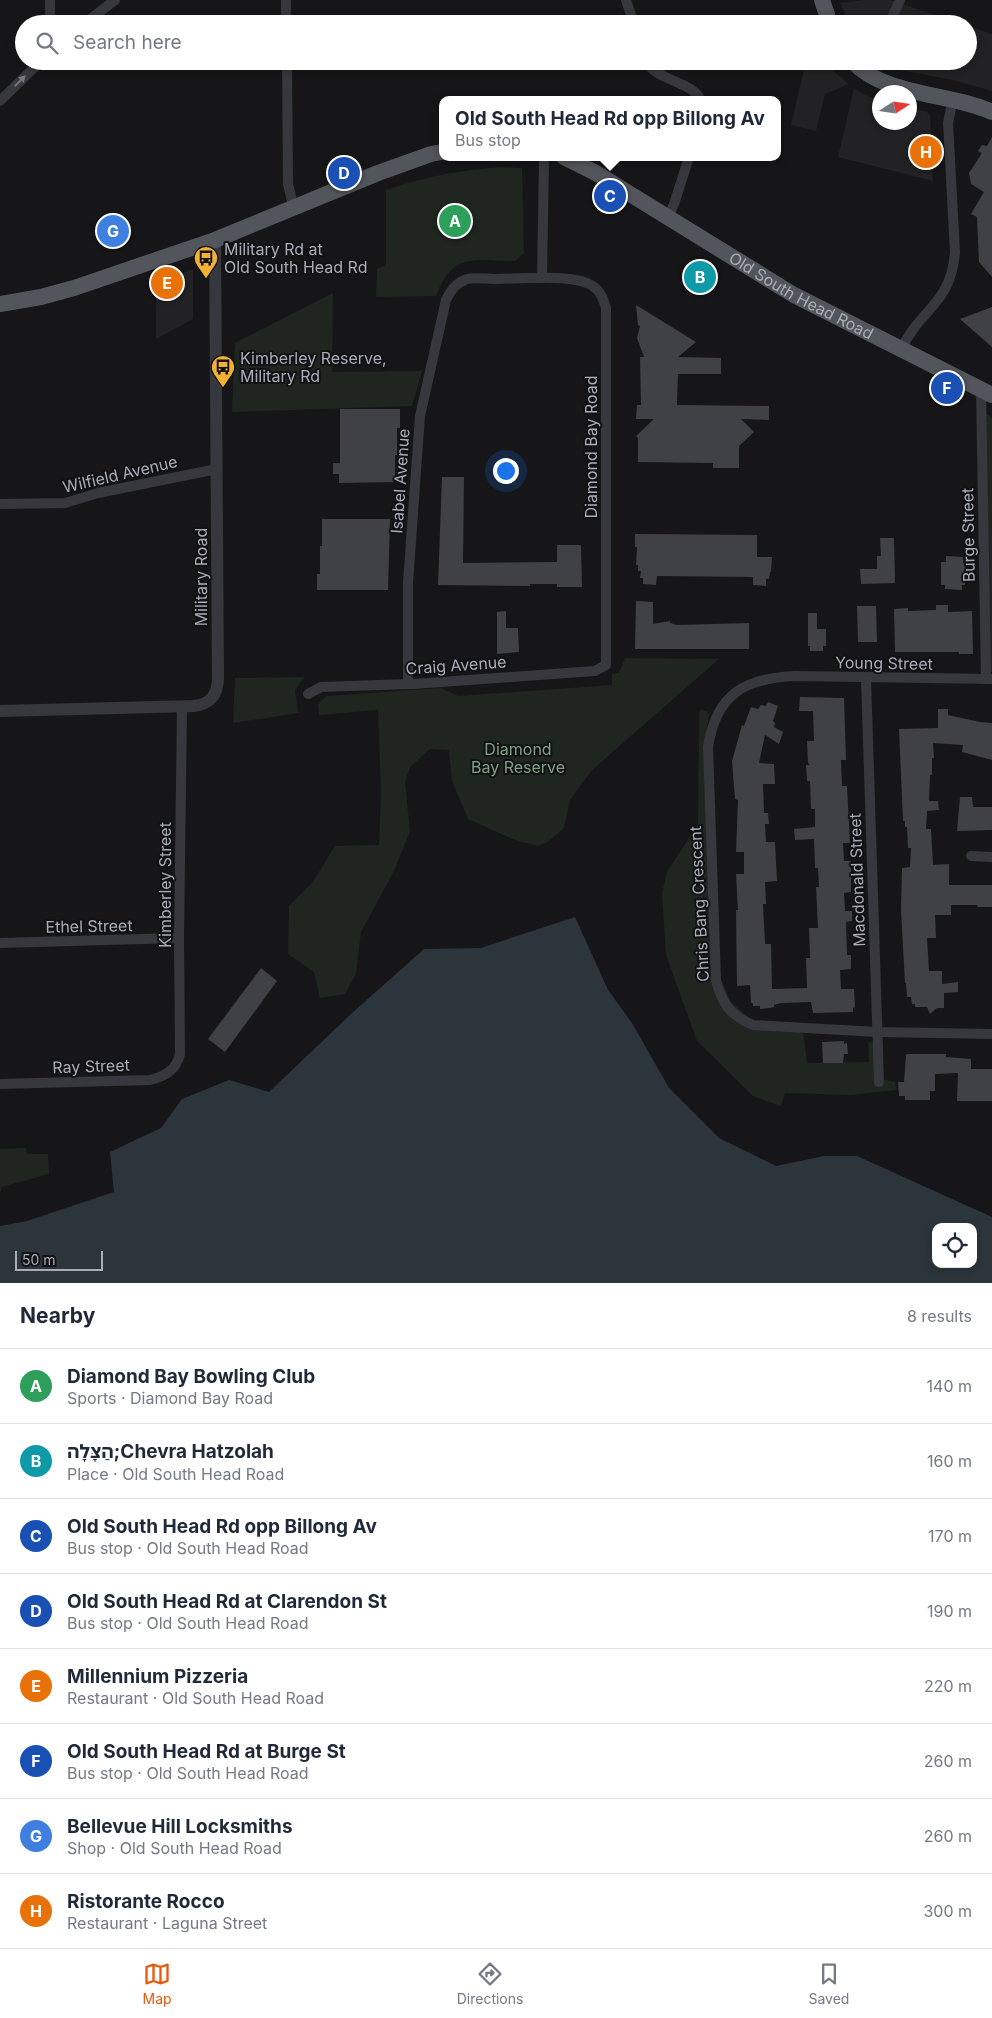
<!DOCTYPE html>
<html lang="en">
<head>
<meta charset="utf-8">
<style>
  :root { --surface:#fff; --page:#f2f2f3; --text:#1f2937; --muted:#747a83; --line:#e0e1e3; --accent:#ea580c }
  body { margin:0; font-family:Inter,"Noto Sans Hebrew",sans-serif; background:var(--page); color:var(--text) }
  .controls { position:absolute; right:15px; bottom:15px; display:grid; overflow:hidden; border-radius:10px; box-shadow:0 2px 8px #0003 }
  .controls button { width:45px; height:45px; display:grid; place-items:center; padding:0; border:0; border-bottom:1px solid var(--line); background:var(--surface); color:var(--text); font:25px sans-serif }
  .compass { position:absolute; left:872px; top:85px; width:45px; height:45px; border-radius:50%; background:var(--surface); box-shadow:0 2px 8px #0003; rotate:78deg }
  .scale { position:absolute; left:15px; bottom:12px; width:88px; box-sizing:border-box; padding-left:5px; border:2px solid #a8adb8; border-top:0; font-size:14px; line-height:18px; white-space:nowrap; color:#a8adb8; -webkit-text-stroke:4px #111113; paint-order:stroke }
  .you { position:absolute; left:505px; top:470px; width:18px; height:18px; margin:-12px; border:4px solid #fff; border-radius:50%; background:#1a73e8; box-shadow:0 0 0 8px #1a73e833 }
  .badge { display:grid; place-items:center; width:32px; height:32px; border-radius:50%; background:var(--accent); color:#fff; font-size:16px; font-weight:700 }
  .pin { position:absolute; translate:-50% -50%; border:2px solid #fff; box-shadow:0 1px 5px #0006 }
  .popup { position:absolute; left:439px; top:96px; width:342px; height:65px; box-sizing:border-box; display:grid; place-content:center; border-radius:10px; background:var(--surface); filter:drop-shadow(0 1px 4px #0005); font-size:16px; white-space:nowrap; color:var(--muted) }
  .popup b { font-size:19px; color:var(--text) }
  .popup::after { content:''; position:absolute; left:50%; top:100%; margin-left:-10px; border:10px solid transparent; border-top-color:var(--surface) }
  .list { margin:0; padding:0; list-style:none }
  h2 { display:flex; justify-content:space-between; align-items:center; height:65px; margin:0; padding:0 20px; font-size:21px }
  h2 small { font-size:16px; font-weight:400; color:var(--muted) }
  .list li { display:grid; grid-template-columns:32px 1fr auto; gap:15px; align-items:center; box-sizing:border-box; height:75px; padding:0 20px; border-top:1px solid var(--line) }
  .list b { display:block; font-size:19px; white-space:nowrap }
  .list p { margin:0; font-size:16px; white-space:nowrap; color:var(--muted) }
  .list em { font-size:16px; font-style:normal; color:var(--muted) }
  .icon { flex:none; width:28px; height:28px; fill:none; stroke:currentColor; stroke-width:2; stroke-linecap:round; stroke-linejoin:round }
  .map { position:relative; flex:none; width:992px; height:1283px; overflow:hidden }
  .search { position:absolute; background:var(--surface); box-shadow:0 2px 8px #0003; left:15px; right:15px; top:15px; height:55px; display:flex; align-items:center; gap:12px; box-sizing:border-box; padding:0 18px; border-radius:28px; color:var(--muted); font-size:19px }
  .sheet { height:665px; background:var(--surface) }
  nav { display:flex; justify-content:space-around; align-items:center; box-sizing:border-box; height:70px; border-top:1px solid var(--line); background:var(--surface); font-size:14px; color:var(--muted) }
  nav a { display:grid; justify-items:center; gap:2px }
  nav .on { color:var(--accent) }
  .map>svg:first-child { display:block }
  .built { fill:#222225 }
  .green { fill:#1e261f }
  .water { fill:#2c353c; fill-rule:evenodd }
  .building { fill:#404145 }
  .lines { fill:none; stroke-linecap:round; stroke-linejoin:round }
  .minor { stroke:#37383d; stroke-width:10 }
  .tertiary { stroke:#37383d; stroke-width:12 }
  .primary { stroke:#53555c; stroke-width:16 }
  .oneway { fill:#757881 }
  .labels { text-anchor:middle; dominant-baseline:central; stroke-width:4; stroke-linejoin:round; paint-order:stroke }
  .poi-label { font-size:16px; fill:#a8adb8; stroke:#111113; text-anchor:start }
  .street-label { font-size:16px; fill:#a8adb8; stroke:#111113 }
  .park-label { font-size:16px; fill:#7fa381; stroke:#111113 }
</style>
</head>
<body>
<div class="map">
<svg width="992" height="1283" viewBox="0 0 992 1283">
  <rect width="100%" height="100%" fill="#161618"/>
  <g class="built">
    <polygon points="862,0 890,0 962,24 850,24 840,3"/>
    <polygon points="968,26 992,34 992,91 953,80 884,67 878,61 968,61"/>
    <polygon points="806,61 828,61 833,71 849,84 825,94 816,131 791,125"/>
    <polygon points="854,88 861,93 879,100 880,122 910,122 910,108 927,112 930,115 933,181 838,157"/>
    <polygon points="193,269 193,319 156,339 156,283"/>
  </g>
  <g class="green">
    <path d="M500,167L522,168L524,253L515,261C475,261 453,251 436,296L376,297L377,269L386,265V190C424,177 461,170 500,167Z"/>
    <polygon points="333,293 332,372 422,371 412,406 232,412 235,343"/>
    <polygon points="983,412 992,417 992,672 990,672"/>
    <polygon points="625,658 719,659 592,770 570,800 564,828 549,841 538,846 515,840 468,819 452,781 449,750 430,749 410,767 405,782 410,831 394,871 361,932 356,974 345,994 320,998 314,972 288,954 289,906 312,883 335,846 379,845 381,792 378,710 319,715 318,703 327,696 441,688 458,696 612,685 612,674 619,673"/>
    <polygon points="305,677 295,690 298,713 233,723 235,678"/>
    <polygon points="701,709 709,713 706,736 717,971 731,1002 756,1024 803,1031 807,1063 869,1062 868,1042 877,1043 880,1079 895,1082 897,1090 850,1095 785,1093 781,1106 753,1096 697,1041 666,955 662,893 667,872 698,824 699,713"/>
    <polygon points="26,1148 27,1154 48,1154 49,1174 2,1187 0,1193 0,1149"/>
  </g>
  <path class="water" d="M575,917L608,990L632,1023L669,1088L719,1138L776,1166L824,1156H857L992,1217V1283H0V1226L27,1221L114,1192L110,1152L161,1128L182,1099L229,1080L269,1092L351,1014L424,949L481,948ZM936,1227H973V1264H936Z"/>
  <g class="building">
    <polygon points="992,137 992,277 979,262 977,217 971,214 984,192 971,184 969,173 982,153 978,151 982,145 987,146"/>
    <polygon points="693,267 706,269 706,294 693,294"/>
    <polygon points="636,305 696,342 678,357 721,358 721,374 678,374 677,405 769,406 769,420 741,419 754,432 739,446 739,468 713,468 713,463 638,462 638,438 636,436 654,419 636,419 637,405 641,405 640,357 644,357 637,338 640,326 638,325"/>
    <polygon points="992,307 992,347 960,319"/>
    <polygon points="340,409 400,409 400,428 397,428 397,455 395,455 395,482 339,483 339,474 333,474 333,463 340,463"/>
    <polygon points="442,477 464,477 463,563 557,562 557,545 581,545 582,587 557,587 557,584 530,584 530,586 438,585"/>
    <polygon points="322,519 390,519 388,590 317,590 317,574 320,574 320,546 322,546"/>
    <polygon points="635,534 757,535 757,557 772,557 771,572 770,572 769,579 766,579 766,586 753,585 753,577 657,576 656,585 643,584 643,578 640,578 641,571 638,571 638,565 636,565 637,547 635,547"/>
    <polygon points="880,538 894,538 895,583 861,584 860,569 877,569 877,556 881,556"/>
    <polygon points="946,556 963,557 963,563 966,563 965,585 962,585 962,590 945,589 945,585 941,585 941,562 946,562"/>
    <polygon points="636,601 653,602 653,624 670,621 670,623 677,625 749,623 749,649 635,649"/>
    <polygon points="936,605 948,605 948,612 972,611 973,654 959,654 959,652 895,652 894,609 908,608 908,611 936,610"/>
    <polygon points="857,606 876,606 877,642 858,642"/>
    <polygon points="506,611 506,628 518,628 519,652 497,654 497,612"/>
    <polygon points="808,613 817,613 817,629 826,629 826,646 823,646 823,651 810,651 810,646 808,646"/>
    <polygon points="800,697 844,698 846,760 841,760 842,786 847,786 850,843 843,843 844,861 851,861 851,892 844,893 845,911 852,911 852,921 846,922 847,955 851,955 851,969 840,970 841,989 854,989 855,1007 853,1008 853,1012 813,1013 811,1002 781,1003 774,1005 774,1007 770,1008 760,1009 760,1006 753,1006 753,1003 751,1003 750,985 737,986 736,910 738,910 736,874 744,874 744,852 736,852 738,800 735,799 732,761 742,725 744,726 751,707 758,709 761,705 766,706 768,702 778,706 773,721 775,723 774,727 783,732 779,744 765,735 759,763 774,764 775,784 763,784 764,813 768,813 769,824 765,824 766,842 775,842 777,881 765,882 766,904 763,904 765,944 771,944 772,989 807,988 806,958 810,958 809,928 818,928 816,887 819,887 818,868 815,868 814,839 795,840 794,829 815,827 815,809 811,809 810,781 807,781 806,765 810,765 808,763 807,741 814,741 813,711 799,711"/>
    <polygon points="938,709 948,709 948,715 957,717 980,722 992,723 992,760 962,752 963,745 933,743 934,758 932,758 932,775 930,775 929,801 938,801 939,810 927,811 926,829 931,829 933,865 949,864 949,885 992,885 992,907 978,907 977,905 951,905 951,915 935,915 936,938 927,938 929,971 942,971 942,984 958,982 958,992 944,993 944,1008 937,1008 930,1014 927,1007 915,1007 915,1004 912,1004 911,997 907,997 906,983 905,983 901,910 902,868 910,867 911,848 908,848 907,827 905,827 905,821 903,821 899,729 938,728"/>
    <polygon points="960,797 972,797 973,807 992,807 992,830 957,831"/>
    <polygon points="261,968 277,981 225,1052 208,1039"/>
    <polygon points="844,1041 844,1044 847,1043 848,1054 844,1054 843,1063 823,1063 822,1042"/>
    <polygon points="907,1054 946,1054 946,1057 971,1059 971,1069 992,1069 992,1101 957,1101 958,1073 935,1074 935,1091 930,1091 930,1100 905,1100 905,1096 899,1096 898,1082 904,1082 906,1055"/>
  </g>
  <g class="lines">
    <g class="minor">
      <polyline points="50,0 50,24"/>
      <polyline points="286,0 286,24"/>
      <polyline points="626,0 634,24"/>
      <polyline points="84,24 115,0"/>
      <polyline points="889,24 900,0"/>
      <polyline points="287,61 288,184 294,209"/>
      <path d="M646,61C656,81 690,80 701,100"/>
      <polyline points="0,101 41,61"/>
      <polyline points="668,218 674,204 689,157"/>
      <polyline points="542,278 544,157"/>
      <path d="M901,350C920,308 951,305 955,252L948,123L953,99"/>
      <polyline points="981,389 986,679"/>
      <polyline points="0,504 65,503 98,493 217,469"/>
      <polyline points="866,678 879,1082"/>
      <path d="M992,679L795,676C745,678 716,694 708,747L716,980C722,1004 730,1015 753,1025L877,1032L992,1034"/>
      <path d="M308,694L321,687L408,684H414L595,671L606,665V308C603,298 600,289 589,284C570,274 517,279 494,279C486,279 475,277 467,279C456,283 451,290 446,300L420,416L408,583V684"/>
      <polyline points="971,856 992,857"/>
      <polyline points="0,943 179,938"/>
      <path d="M0,1084L150,1080C166,1076 176,1070 180,1054L179,938L182,707"/>
    </g>
    <path class="tertiary" d="M0,711L194,706C211,704 218,694 218,677L215,240"/>
    <g class="primary">
      <polyline points="822,0 830,24"/>
      <path d="M852,61C886,97 948,92 992,112"/>
      <path id="s1" d="M564,157L596,173L794,295L992,395"/>
      <polyline points="0,304 41,297 74,288 215,240 378,173 431,154 442,152"/>
    </g>
  </g>
  <defs><path id="oneway-solid" d="M-6-.8H1V-3.2L6.5 0L1 3.2V.8H-6Z" transform="scale(1.25)"/></defs>
  <use class="oneway" href="#oneway-solid" transform="translate(20 81) rotate(-44)"/>
  <defs>
    <g id="bus-pin" transform="scale(1.25)"><path d="M0 17L-7.5 6A9.5 9.5 0 1 1 7.5 6Z" fill="#f2b134" stroke="#111113"/><path d="M-5-6H5V4H4V6H2V4H-2V6H-4V4H-5ZM-3.5-4V0h7V-4ZM-3.5 1.2v1.5H-2V1.2ZM2 1.2v1.5H3.5V1.2Z" fill="#111"/></g>
  </defs>
  <g fill-rule="evenodd">
    <use href="#bus-pin" x="206" y="258"/>
    <use href="#bus-pin" x="223" y="367"/>
  </g>
  <g class="labels">
    <g class="poi-label">
      <text x="224" y="249">Military Rd at<tspan x="224" dy="18">Old South Head Rd</tspan></text>
      <text x="240" y="358">Kimberley Reserve,<tspan x="240" dy="18">Military Rd</tspan></text>
    </g>
    <g class="street-label">
      <text stroke="none"><textPath href="#s1" startOffset="275">Old South Head Road</textPath></text>
      <text transform="translate(591 447) rotate(-90)">Diamond Bay Road</text>
      <text transform="translate(120 474) rotate(-13)">Wilfield Avenue</text>
      <text transform="translate(400 481) rotate(-86)">Isabel Avenue</text>
      <text transform="translate(968 535) rotate(-91)">Burge Street</text>
      <text transform="translate(201 577) rotate(-90)">Military Road</text>
      <text transform="translate(884 663) rotate(1)">Young Street</text>
      <text transform="translate(456 665) rotate(-4)">Craig Avenue</text>
      <text transform="translate(857 880) rotate(-92)">Macdonald Street</text>
      <text transform="translate(165 885) rotate(-90)">Kimberley Street</text>
      <text transform="translate(699 904) rotate(-93)">Chris Bang Crescent</text>
      <text transform="translate(89 926) rotate(-1)">Ethel Street</text>
      <text transform="translate(91 1066) rotate(-2)">Ray Street</text>
    </g>
    <g class="park-label">
      <text x="518" y="749">Diamond<tspan x="518" dy="18">Bay Reserve</tspan></text>
    </g>
  </g>
</svg>
<div class="controls">
<button><svg class="icon" aria-label="locate" viewBox="0 0 24 24"><circle cx="12" cy="12" r="6"/><path d="M12 2v4M12 18v4M2 12h4M18 12h4"/></svg></button>
</div>
<svg class="compass" viewBox="-18 -18 36 36"><path d="M0-13l5 13h-10z" fill="#e53935"/><path d="M0 13l5-13h-10z" fill="#747a83"/></svg>
<div class="scale">50 m</div>
<div class="you"></div>
<div class="pin badge" style="left:455px;top:221px;background:#2e9e5b">A</div>
<div class="pin badge" style="left:700px;top:277px;background:#0f9aa8">B</div>
<div class="pin badge" style="left:610px;top:196px;background:#1a4fb4">C</div>
<div class="popup"><b>Old South Head Rd opp Billong Av</b>Bus stop</div>
<div class="pin badge" style="left:344px;top:173px;background:#1a4fb4">D</div>
<div class="pin badge" style="left:167px;top:283px;background:#e8710a">E</div>
<div class="pin badge" style="left:947px;top:388px;background:#1a4fb4">F</div>
<div class="pin badge" style="left:113px;top:231px;background:#3f7fe0">G</div>
<div class="pin badge" style="left:926px;top:152px;background:#e8710a">H</div>
<div class="search"><svg class="icon" aria-label="search" viewBox="0 0 24 24"><circle cx="10" cy="10" r="6"/><path d="M15 15l6 6"/></svg>Search here</div>
</div>
<section class="sheet">
<h2>Nearby<small>8 results</small></h2>
<ul class="list">
<li><span class="badge" style="background:#2e9e5b">A</span><div><b>Diamond Bay Bowling Club</b><p>Sports · Diamond Bay Road</p></div><em>140 m</em></li>
<li><span class="badge" style="background:#0f9aa8">B</span><div><b>הַצָּלָה;Chevra Hatzolah</b><p>Place · Old South Head Road</p></div><em>160 m</em></li>
<li><span class="badge" style="background:#1a4fb4">C</span><div><b>Old South Head Rd opp Billong Av</b><p>Bus stop · Old South Head Road</p></div><em>170 m</em></li>
<li><span class="badge" style="background:#1a4fb4">D</span><div><b>Old South Head Rd at Clarendon St</b><p>Bus stop · Old South Head Road</p></div><em>190 m</em></li>
<li><span class="badge" style="background:#e8710a">E</span><div><b>Millennium Pizzeria</b><p>Restaurant · Old South Head Road</p></div><em>220 m</em></li>
<li><span class="badge" style="background:#1a4fb4">F</span><div><b>Old South Head Rd at Burge St</b><p>Bus stop · Old South Head Road</p></div><em>260 m</em></li>
<li><span class="badge" style="background:#3f7fe0">G</span><div><b>Bellevue Hill Locksmiths</b><p>Shop · Old South Head Road</p></div><em>260 m</em></li>
<li><span class="badge" style="background:#e8710a">H</span><div><b>Ristorante Rocco</b><p>Restaurant · Laguna Street</p></div><em>300 m</em></li>
</ul>
</section>
<nav>
<a class="on"><svg class="icon" aria-label="map" viewBox="0 0 24 24"><path d="M3 6l6-2 6 2 6-2v14l-6 2-6-2-6 2zM9 4v14M15 6v14"/></svg>Map</a>
<a><svg class="icon" aria-label="directions" viewBox="0 0 24 24"><path d="M12 3l9 9-9 9-9-9zM9 14v-3h6M13 9l2 2-2 2"/></svg>Directions</a>
<a><svg class="icon" aria-label="saved" viewBox="0 0 24 24"><path d="M7 4h10v16l-5-4-5 4z"/></svg>Saved</a>
</nav>
</body>
</html>
